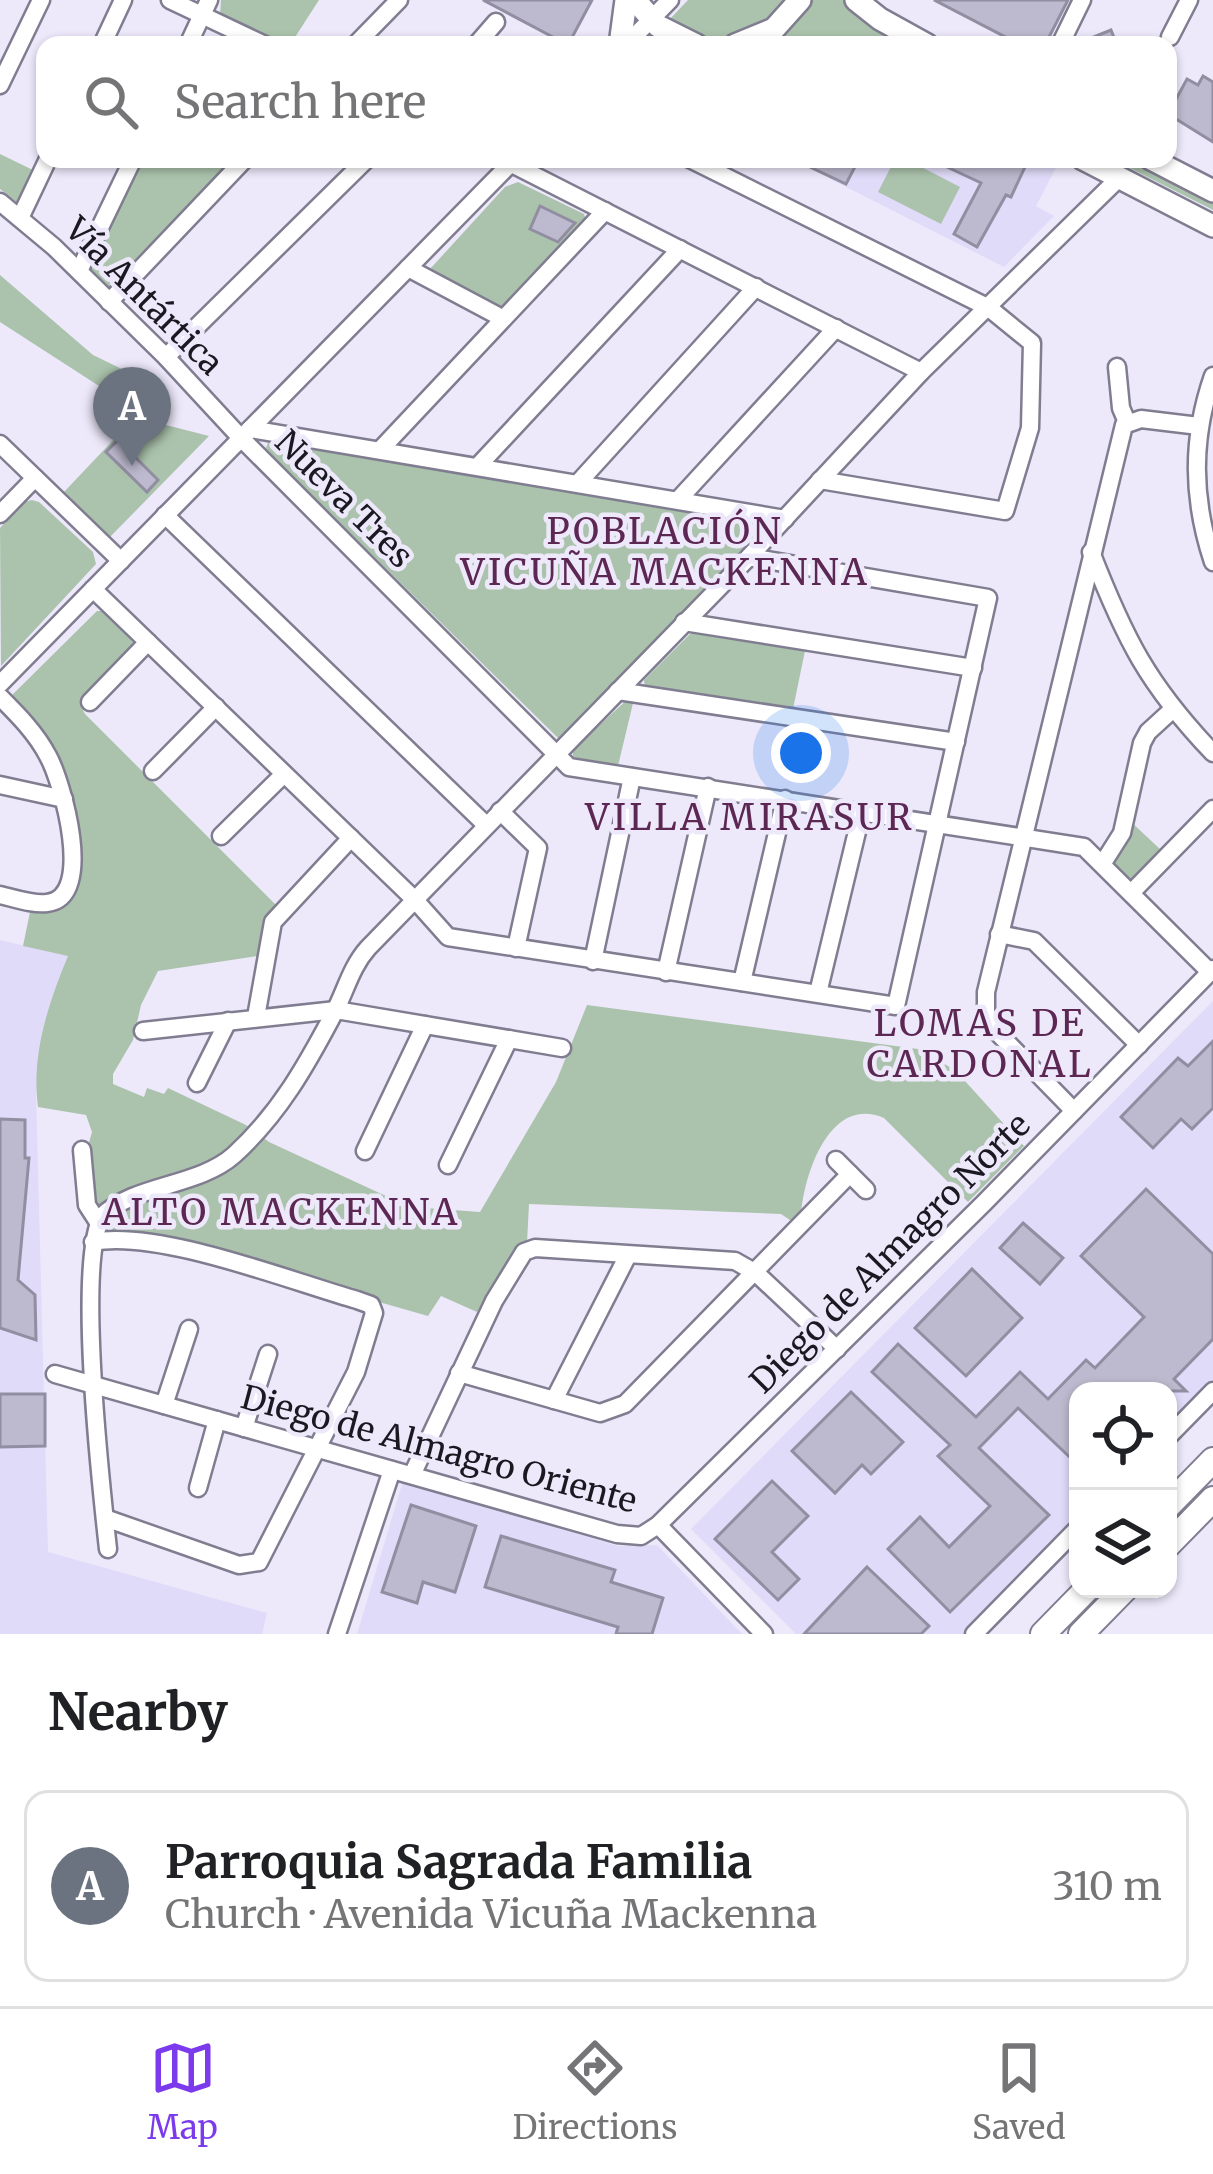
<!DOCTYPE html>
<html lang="en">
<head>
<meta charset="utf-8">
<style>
  :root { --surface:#fff; --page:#f2f2f2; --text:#202124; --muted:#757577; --line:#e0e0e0; --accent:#7c3aed }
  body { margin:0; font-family:Merriweather,serif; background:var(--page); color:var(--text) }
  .controls { position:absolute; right:36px; bottom:36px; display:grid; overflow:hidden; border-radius:24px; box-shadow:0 3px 9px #0004 }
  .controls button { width:108px; height:108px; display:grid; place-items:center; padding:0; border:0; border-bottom:3px solid var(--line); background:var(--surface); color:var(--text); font:60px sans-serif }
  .you { position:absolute; left:801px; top:753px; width:42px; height:42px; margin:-30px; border:9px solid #fff; border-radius:50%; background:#1a73e8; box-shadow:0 0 0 18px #1a73e833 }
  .badge { display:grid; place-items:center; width:78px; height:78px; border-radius:50%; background:var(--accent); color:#fff; font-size:39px; font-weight:700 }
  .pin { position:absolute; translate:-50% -99px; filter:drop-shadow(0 3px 6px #0008) }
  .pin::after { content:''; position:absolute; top:63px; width:42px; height:36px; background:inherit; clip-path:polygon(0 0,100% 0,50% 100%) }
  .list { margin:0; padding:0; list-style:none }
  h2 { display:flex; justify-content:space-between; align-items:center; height:156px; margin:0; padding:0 48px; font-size:51px }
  h2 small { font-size:39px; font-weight:400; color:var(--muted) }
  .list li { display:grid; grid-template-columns:78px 1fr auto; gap:36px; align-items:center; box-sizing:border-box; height:192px; margin:0 24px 24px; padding:0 24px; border:3px solid var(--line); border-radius:24px }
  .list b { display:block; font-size:45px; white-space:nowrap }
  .list p { margin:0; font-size:39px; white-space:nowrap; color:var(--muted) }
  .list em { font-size:39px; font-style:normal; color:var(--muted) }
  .icon { flex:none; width:66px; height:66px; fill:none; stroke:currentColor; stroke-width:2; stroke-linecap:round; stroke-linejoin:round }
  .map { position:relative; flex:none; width:1213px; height:1634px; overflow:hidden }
  .search { position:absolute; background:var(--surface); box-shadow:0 3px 9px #0004; left:36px; right:36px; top:36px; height:132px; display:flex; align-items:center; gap:30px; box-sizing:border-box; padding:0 42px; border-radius:24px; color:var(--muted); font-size:45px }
  .sheet { height:372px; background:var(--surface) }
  nav { display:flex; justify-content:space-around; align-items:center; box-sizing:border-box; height:168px; border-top:3px solid var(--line); background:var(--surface); font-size:33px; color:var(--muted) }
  nav a { display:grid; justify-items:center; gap:6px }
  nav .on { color:var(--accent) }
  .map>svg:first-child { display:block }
  .built { fill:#e0dbf8 }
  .green { fill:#abc3ac }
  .building { fill:#bdb9ce; stroke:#928ea2; stroke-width:3 }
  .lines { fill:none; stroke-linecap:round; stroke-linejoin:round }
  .minor-casing { stroke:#817d91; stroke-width:21 }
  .major-casing { stroke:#817d91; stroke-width:26 }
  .highway-casing { stroke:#817d91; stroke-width:28 }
  .minor { stroke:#fff; stroke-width:16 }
  .major { stroke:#fff; stroke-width:21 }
  .highway { stroke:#fff; stroke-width:24 }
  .labels { text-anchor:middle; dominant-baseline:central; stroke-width:9; stroke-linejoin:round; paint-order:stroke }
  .street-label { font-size:33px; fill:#1a1820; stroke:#ede9fb }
  .neighbourhood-label { font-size:36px; letter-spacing:3px; fill:#5d2754; stroke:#ede9fb }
</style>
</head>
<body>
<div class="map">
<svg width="1213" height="1634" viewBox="0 0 1213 1634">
  <rect width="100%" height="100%" fill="#ede9fb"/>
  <g class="built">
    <polygon points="791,159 1044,159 1057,166 1036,206 1054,216 1004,267"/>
    <polygon points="0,940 69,956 45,1021 36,1092 48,1552 267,1613 262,1634 0,1634"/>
    <polygon points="1213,1001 1213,1380 1168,1430 1168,1391 1078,1391 1078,1520 964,1634 796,1634 691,1529"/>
    <polygon points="403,1481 618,1546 657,1545 742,1634 357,1634"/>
  </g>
  <g class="green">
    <path d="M221,0H319L290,45C268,45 238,30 220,15Z"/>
    <path d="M688,0H786C760,33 702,54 670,19Z"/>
    <polygon points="807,0 844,0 910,45 765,43"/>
    <polygon points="0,154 37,172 22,202 16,202 0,189"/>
    <polygon points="143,159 241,159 116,290 107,290 92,275 91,268"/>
    <polygon points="895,159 906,159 960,187 941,224 878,192"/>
    <polygon points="1112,159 1132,159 1213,201 1213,210"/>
    <polygon points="518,182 584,214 586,221 507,307 501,309 430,273 430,269 505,187"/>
    <polygon points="0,275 93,355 126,371 143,400 130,406 0,322"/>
    <polygon points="135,417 209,436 109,538 64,492"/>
    <polygon points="269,440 767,523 564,737 558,738 273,457 266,448"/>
    <polygon points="32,500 39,502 93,552 96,564 1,666 0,528 24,502"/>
    <path d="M97,611H106L136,646L82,708L85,714L278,907L263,929L257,956L158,971L141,1005L133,1040L113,1074V1084L144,1097L147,1088L164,1094L168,1088L246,1125L269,1142L386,1196L399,1206L480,1212L556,1082L587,1005L918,1049L955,1070L1024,1146L968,1202L884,1118C829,1094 803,1177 801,1217L793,1222L781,1214L529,1204L527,1243L513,1250L477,1312L441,1296L428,1316L239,1262L98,1237L88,1146L92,1132L86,1115L38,1107C31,1055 48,1004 68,956L23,946L30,912L56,911L73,892L63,771L40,726L10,697Z"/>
    <polygon points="693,631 806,646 793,709 645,687 644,680"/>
    <polygon points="629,698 634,699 618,766 573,757 573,749"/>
    <polygon points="1130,821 1161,850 1130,882 1111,865"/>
  </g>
  <g class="building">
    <polygon points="483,0 592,0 568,45"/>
    <polygon points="934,0 1068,0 1045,45 1021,45"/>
    <polygon points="1111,30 1117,45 1076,45 1076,44"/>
    <polygon points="1203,76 1213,82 1213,142 1168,114 1187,79 1198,85"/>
    <polygon points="793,159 859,159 846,184"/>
    <polygon points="930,159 1009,159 1025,167 1011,197 1006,195 977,247 954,234 981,183"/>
    <polygon points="540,206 575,223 558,242 530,229"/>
    <polygon points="118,440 158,480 147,492 106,452"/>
    <polygon points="1213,1041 1213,1108 1192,1129 1181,1119 1153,1148 1121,1117 1178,1058 1188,1066"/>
    <polygon points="0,1119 25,1120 25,1158 29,1158 18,1280 35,1295 36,1340 0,1328"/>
    <polygon points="1146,1189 1213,1254 1213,1339 1174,1379 1186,1391 1078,1391 1078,1465 1018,1408 979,1448 1049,1515 950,1612 888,1549 920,1517 949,1547 990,1506 938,1456 950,1445 872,1372 898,1344 976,1417 1020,1372 1048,1399 1086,1360 1095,1368 1144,1317 1081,1256"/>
    <polygon points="1023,1223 1063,1258 1040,1284 1000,1248"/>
    <polygon points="972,1269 1022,1318 966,1376 915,1328"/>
    <polygon points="851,1392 903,1442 871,1474 862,1465 835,1493 792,1451"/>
    <polygon points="0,1394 45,1394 45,1446 0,1447"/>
    <polygon points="772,1481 808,1516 772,1552 799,1579 778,1600 715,1539"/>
    <polygon points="411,1505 476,1526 455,1592 423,1582 417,1603 382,1592"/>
    <polygon points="501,1536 615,1570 611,1582 663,1598 652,1634 616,1634 618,1627 485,1587"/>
    <polygon points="867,1567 929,1626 921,1634 804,1634"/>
  </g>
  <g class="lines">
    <g class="minor-casing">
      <g id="minor">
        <polyline points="170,0 265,45"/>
        <polyline points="1170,37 1189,0"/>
        <polyline points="102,45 123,0"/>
        <polyline points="188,45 209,0"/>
        <polyline points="355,45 399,0"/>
        <polyline points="476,45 496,22"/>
        <polyline points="626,45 670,0"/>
        <polyline points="1060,45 1082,0"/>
        <polyline points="0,85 41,0"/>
        <polyline points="502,159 921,372"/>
        <polyline points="690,159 989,308 1032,343 1030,428 1005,511 820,480"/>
        <polyline points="0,202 54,247 166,357 241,438 569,767 1084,847 1210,972"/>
        <polyline points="20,218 48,159"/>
        <polyline points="408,268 502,318"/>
        <polyline points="79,271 133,159"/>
        <polyline points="109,302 245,159"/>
        <polyline points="166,357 367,159"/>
        <polyline points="1117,367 1121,408 1127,422"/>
        <path d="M1213,376C1191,439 1192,499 1213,562"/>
        <polyline points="250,429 785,519"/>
        <polyline points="0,444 121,561"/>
        <polyline points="380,450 605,211"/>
        <polyline points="478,466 680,249"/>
        <polyline points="578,483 756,287"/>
        <polyline points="678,500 836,328"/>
        <polyline points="0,514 35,478"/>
        <polyline points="165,515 486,825"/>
        <path d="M1091,552C1125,639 1148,685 1213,753"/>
        <polyline points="93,589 415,900 448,937 896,1006 988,598 749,557"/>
        <polyline points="684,622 973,668"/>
        <polyline points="0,684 515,159"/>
        <polyline points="618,691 956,742"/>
        <path d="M0,697C18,715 36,733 48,756C62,781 96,898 47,903C33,905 14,898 0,895"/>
        <polyline points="90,702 148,642"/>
        <polyline points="153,771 216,707"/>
        <polyline points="0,785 64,799"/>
        <polyline points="500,811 538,848 516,948"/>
        <polyline points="221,836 284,774"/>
        <polyline points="1103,863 1122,833 1142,743 1148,732 1172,710"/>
        <polyline points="1132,892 1213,809"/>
        <polyline points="999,934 1034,941 1139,1045"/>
        <polyline points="593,961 632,777"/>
        <polyline points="666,972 708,787"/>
        <polyline points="742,982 785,799"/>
        <polyline points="818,993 862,811"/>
        <polyline points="256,1017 273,922 351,838"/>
        <polyline points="143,1031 336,1010 562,1048"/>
        <polyline points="197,1083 228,1021"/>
        <polyline points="1074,1111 992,1027 986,1012 986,992 1124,425 1141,419 1199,426"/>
        <polyline points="82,1150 87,1205 98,1222"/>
        <polyline points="365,1151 425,1025"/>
        <polyline points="836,1160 866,1190"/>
        <polyline points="448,1165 509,1039"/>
        <path d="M93,1242C158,1229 290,1281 357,1300L371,1305L374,1313L356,1372L259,1562L239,1565L105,1518"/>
        <polyline points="459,1373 600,1413 625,1404 850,1174"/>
        <polyline points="55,1374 617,1534 641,1536 658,1525 984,1203 1213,969"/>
        <polyline points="554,1400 628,1255"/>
        <polyline points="164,1405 189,1329"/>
        <polyline points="244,1428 268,1354"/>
        <polyline points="1168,1437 1213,1391"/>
        <polyline points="412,1475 494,1301 524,1252 535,1248 735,1261 756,1273 837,1349"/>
        <polyline points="198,1488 217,1420"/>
        <polyline points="658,1525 764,1634"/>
        <path d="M108,1549C101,1486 76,1264 102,1216C134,1184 198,1187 234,1155C279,1114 306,1066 334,1013C346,990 351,967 368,948L749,557L921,372L1119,178"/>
        <polyline points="337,1634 392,1470"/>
        <polyline points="974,1634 1078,1528"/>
      </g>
    </g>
    <g class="major-casing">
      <g id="major">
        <polyline points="635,0 658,26 696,45"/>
        <polyline points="856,0 880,19 927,45"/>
        <polyline points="620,45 626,0"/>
        <polyline points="735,45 774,29 800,0"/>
        <polyline points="1083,159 1213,226"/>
        <polyline points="1151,159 1213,191"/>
      </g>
    </g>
    <g class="highway-casing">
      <g id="highway">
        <polyline points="1168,1506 1213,1460"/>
        <polyline points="1168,1545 1213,1499"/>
        <polyline points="1043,1634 1087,1589"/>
        <polyline points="1081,1634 1125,1589"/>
      </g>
    </g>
    <use href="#minor" class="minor"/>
    <use href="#major" class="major"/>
    <use href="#highway" class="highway"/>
  </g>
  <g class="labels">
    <g class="street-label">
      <text transform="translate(144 296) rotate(45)">Vía Antártica</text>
      <text transform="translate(344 499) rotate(45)">Nueva Tres</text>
      <text transform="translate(890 1253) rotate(-45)">Diego de Almagro Norte</text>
      <text transform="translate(439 1449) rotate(15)">Diego de Almagro Oriente</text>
    </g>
    <g class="neighbourhood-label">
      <text x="665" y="531">POBLACIÓN<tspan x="665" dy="41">VICUÑA MACKENNA</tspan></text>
      <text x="750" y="817">VILLA MIRASUR</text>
      <text x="980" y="1023">LOMAS DE<tspan x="980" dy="41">CARDONAL</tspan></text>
      <text x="281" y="1212">ALTO MACKENNA</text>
    </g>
  </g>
</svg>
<div class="controls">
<button><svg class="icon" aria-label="locate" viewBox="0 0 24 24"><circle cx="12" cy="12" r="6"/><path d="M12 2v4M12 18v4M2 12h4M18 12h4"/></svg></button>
<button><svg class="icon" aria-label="layers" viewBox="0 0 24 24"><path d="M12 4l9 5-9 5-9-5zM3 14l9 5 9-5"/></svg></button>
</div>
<div class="you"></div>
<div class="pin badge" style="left:132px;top:466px;background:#6b7280">A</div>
<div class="search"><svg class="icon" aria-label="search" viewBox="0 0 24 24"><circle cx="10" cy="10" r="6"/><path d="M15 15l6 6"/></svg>Search here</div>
</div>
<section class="sheet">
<h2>Nearby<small></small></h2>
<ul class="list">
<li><span class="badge" style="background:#6b7280">A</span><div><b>Parroquia Sagrada Familia</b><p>Church · Avenida Vicuña Mackenna</p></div><em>310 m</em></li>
</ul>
</section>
<nav>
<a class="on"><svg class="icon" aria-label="map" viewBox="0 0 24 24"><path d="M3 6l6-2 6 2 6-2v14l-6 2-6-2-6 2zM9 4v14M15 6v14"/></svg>Map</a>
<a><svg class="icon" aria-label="directions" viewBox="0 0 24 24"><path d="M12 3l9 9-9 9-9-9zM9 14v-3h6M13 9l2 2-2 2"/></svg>Directions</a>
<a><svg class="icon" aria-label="saved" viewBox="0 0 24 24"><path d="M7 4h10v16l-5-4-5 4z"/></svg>Saved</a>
</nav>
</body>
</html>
